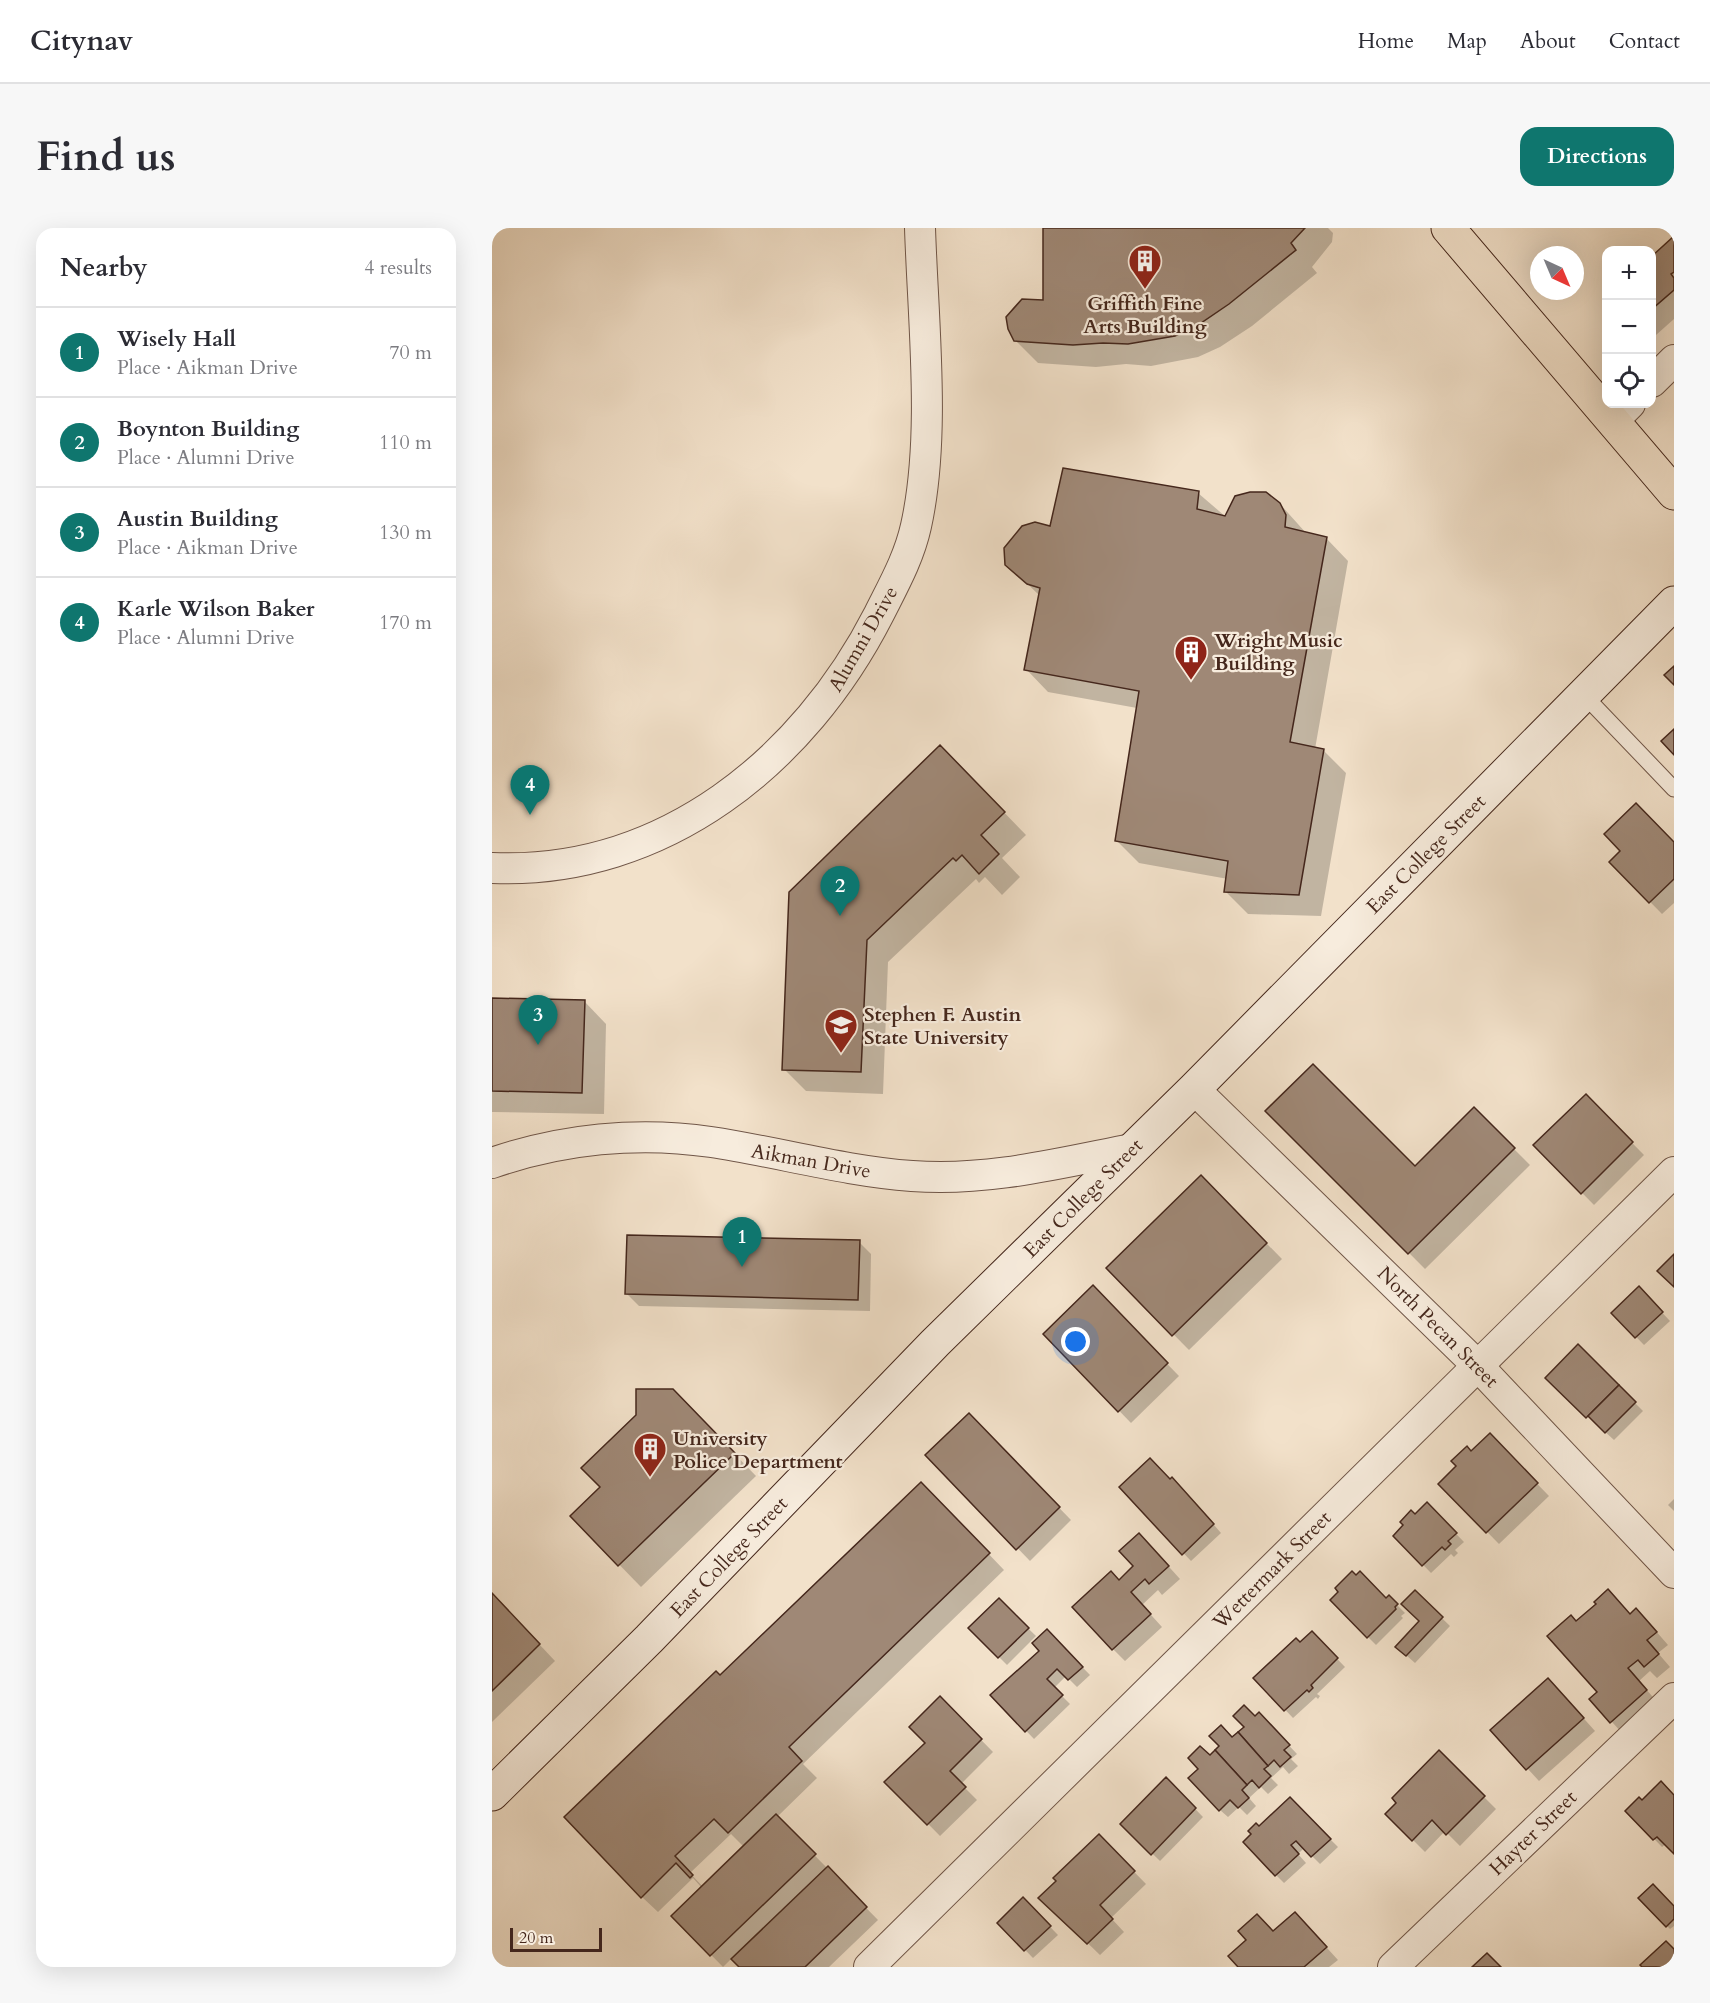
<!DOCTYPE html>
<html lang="en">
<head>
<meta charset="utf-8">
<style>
  :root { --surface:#fff; --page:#f7f7f7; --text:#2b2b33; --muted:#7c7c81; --line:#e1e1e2; --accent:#0f766e }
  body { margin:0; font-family:Cardo,serif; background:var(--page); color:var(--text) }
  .controls { position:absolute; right:18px; top:18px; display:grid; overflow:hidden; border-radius:12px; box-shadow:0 6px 24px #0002 }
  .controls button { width:54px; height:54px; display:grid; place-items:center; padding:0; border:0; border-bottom:2px solid var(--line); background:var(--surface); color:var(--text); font:30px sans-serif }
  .compass { position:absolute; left:1038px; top:18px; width:54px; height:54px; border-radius:50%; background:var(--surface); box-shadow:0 6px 24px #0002; rotate:136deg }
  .scale { position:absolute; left:18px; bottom:15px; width:92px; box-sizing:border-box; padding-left:6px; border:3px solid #45271c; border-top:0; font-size:16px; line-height:21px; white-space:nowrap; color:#45271c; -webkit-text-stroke:4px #f7ecdd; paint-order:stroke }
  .you { position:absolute; left:584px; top:1114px; width:21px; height:21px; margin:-15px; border:4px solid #fff; border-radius:50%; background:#1a73e8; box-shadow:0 0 0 9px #1a73e833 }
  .badge { display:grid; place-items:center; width:39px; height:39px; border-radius:50%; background:var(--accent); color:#fff; font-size:20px; font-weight:700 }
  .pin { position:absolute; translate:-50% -50px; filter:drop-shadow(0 2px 3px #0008) }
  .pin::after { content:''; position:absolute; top:32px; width:21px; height:18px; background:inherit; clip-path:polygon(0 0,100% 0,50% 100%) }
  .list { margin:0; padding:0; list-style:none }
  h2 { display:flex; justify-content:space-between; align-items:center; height:78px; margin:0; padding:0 24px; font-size:26px }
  h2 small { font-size:20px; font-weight:400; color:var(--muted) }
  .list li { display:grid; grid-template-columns:39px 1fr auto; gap:18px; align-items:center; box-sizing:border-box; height:90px; padding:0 24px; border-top:2px solid var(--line) }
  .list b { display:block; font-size:22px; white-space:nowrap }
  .list p { margin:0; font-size:20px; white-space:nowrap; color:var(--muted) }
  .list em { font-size:20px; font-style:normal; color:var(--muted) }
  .icon { flex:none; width:33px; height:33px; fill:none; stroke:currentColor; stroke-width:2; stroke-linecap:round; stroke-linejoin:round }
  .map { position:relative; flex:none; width:1182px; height:1739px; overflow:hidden; border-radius:18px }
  header { display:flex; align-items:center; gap:36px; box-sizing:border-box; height:84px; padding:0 30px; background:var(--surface); border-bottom:2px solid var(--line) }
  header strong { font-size:28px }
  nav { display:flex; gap:33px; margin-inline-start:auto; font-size:21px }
  .intro { display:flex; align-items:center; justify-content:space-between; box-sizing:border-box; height:144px; padding:0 36px }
  h1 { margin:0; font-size:42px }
  .button { padding:15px 27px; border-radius:18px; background:var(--accent); color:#fff; font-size:21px; font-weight:700 }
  main { display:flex; gap:36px; padding:0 36px }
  aside { flex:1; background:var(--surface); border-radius:18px; box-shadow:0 6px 24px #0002 }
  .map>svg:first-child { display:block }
  .shadow { fill:#0003; fill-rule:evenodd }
  .building { fill:#9f8876; stroke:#45271c; stroke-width:1.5 }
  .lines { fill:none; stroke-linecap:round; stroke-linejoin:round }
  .lane-casing { stroke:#705648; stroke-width:17 }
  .street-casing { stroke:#705648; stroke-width:32 }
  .secondary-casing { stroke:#45271c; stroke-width:35 }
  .primary-casing { stroke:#45271c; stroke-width:35 }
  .lane { stroke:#f7ecdd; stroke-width:15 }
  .street { stroke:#f7ecdd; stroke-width:30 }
  .secondary { stroke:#f7ecdd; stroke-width:33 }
  .primary { stroke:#f2e1ca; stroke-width:33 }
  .labels { text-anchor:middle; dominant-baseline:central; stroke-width:4.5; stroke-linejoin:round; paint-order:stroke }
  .poi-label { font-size:20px; font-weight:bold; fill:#45271c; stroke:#f7ecdd; text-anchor:start }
  .street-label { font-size:20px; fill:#45271c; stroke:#f7ecdd }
</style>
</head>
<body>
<header>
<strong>Citynav</strong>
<nav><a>Home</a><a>Map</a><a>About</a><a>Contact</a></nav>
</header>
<div class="intro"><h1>Find us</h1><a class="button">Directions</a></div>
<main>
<aside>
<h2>Nearby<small>4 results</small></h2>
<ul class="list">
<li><span class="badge">1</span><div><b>Wisely Hall</b><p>Place · Aikman Drive</p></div><em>70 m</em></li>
<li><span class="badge">2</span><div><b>Boynton Building</b><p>Place · Alumni Drive</p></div><em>110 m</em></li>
<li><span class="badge">3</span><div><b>Austin Building</b><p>Place · Aikman Drive</p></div><em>130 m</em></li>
<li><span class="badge">4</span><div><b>Karle Wilson Baker</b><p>Place · Alumni Drive</p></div><em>170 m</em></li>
</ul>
</aside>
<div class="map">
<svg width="1182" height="1739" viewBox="0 0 1182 1739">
  <rect width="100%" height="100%" fill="#f2e1ca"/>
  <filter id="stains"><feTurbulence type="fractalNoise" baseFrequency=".00333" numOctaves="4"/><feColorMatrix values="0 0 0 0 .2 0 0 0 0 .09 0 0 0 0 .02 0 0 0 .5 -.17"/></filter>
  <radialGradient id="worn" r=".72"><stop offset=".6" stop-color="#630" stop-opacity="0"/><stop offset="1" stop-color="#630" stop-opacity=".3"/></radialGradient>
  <g class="shadow">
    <polygon points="553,0 836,0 841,5 840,14 820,39 825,45 760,98 728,119 706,129 659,138 634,136 604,139 546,135 523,112 516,89 521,80 531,73 553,73"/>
    <polygon points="1182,10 1182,91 1164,107 1160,102 1160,30"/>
    <polygon points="706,265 734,289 788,276 814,305 834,310 856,333 823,521 832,523 854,545 829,688 756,686 734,664 736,651 647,635 625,613 645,480 556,464 534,441 548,368 515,336 559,299"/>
    <polygon points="470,541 534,607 510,630 528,649 510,667 493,649 487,655 484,651 396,734 391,866 314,863 292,841"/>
    <polygon points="1182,616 1182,675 1170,686 1119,634"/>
    <polygon points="0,772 92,773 114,796 112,886 0,884"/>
    <polygon points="1094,868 1152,927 1102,977 1043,917"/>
    <polygon points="982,881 1038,937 933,1041 776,883 923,940"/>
    <polygon points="709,949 790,1031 697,1122 616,1040"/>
    <polygon points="367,1014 379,1026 378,1083 147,1078 135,1066"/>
    <polygon points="601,1060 687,1148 639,1195 553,1106"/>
    <polygon points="1147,1060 1178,1093 1152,1117 1121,1085"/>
    <polygon points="1086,1118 1151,1183 1122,1212 1063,1158"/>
    <polygon points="203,1185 264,1248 149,1359 80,1288"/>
    <polygon points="477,1187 579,1292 538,1333 435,1227"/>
    <polygon points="998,1207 1057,1268 1007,1316 948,1256"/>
    <polygon points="678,1253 688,1258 729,1305 699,1333 629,1259"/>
    <polygon points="1182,1271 1182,1283 1176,1277"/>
    <path d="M445,1272L512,1342L311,1536L325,1550L285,1589L386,1692L337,1739H249L240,1730L231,1739L181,1688L210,1660L201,1650L166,1684L150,1669L228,1449ZM239,1606L252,1619L211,1659L198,1645Z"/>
    <polygon points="935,1276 972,1314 963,1322 966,1325 962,1329 959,1326 939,1345 903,1308"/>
    <polygon points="659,1319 688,1351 670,1367 666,1362 650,1377 670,1399 633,1433 621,1421 628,1353"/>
    <polygon points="923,1364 958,1398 923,1435 905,1419 929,1393"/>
    <polygon points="0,1366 63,1433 0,1494"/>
    <polygon points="897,1369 913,1385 909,1388 911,1390 884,1417 840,1373 894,1372"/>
    <polygon points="507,1372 544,1408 515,1437 478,1400"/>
    <polygon points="1138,1387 1156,1394 1176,1417 1166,1425 1178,1439 1165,1450 1158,1443 1147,1453 1166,1475 1131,1506 1099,1471 1107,1464 1084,1395"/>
    <polygon points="555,1403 598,1447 585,1459 574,1448 562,1460 578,1476 542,1511 500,1467 550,1423"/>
    <polygon points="820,1405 853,1439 825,1466 828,1468 826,1471 824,1469 801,1490 763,1450"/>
    <polygon points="1068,1464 1103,1503 1047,1553 1000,1502"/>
    <polygon points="448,1470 501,1524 469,1556 485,1572 448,1608 395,1554 435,1515"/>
    <polygon points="767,1486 805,1526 799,1531 806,1538 797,1546 791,1539 779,1550 786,1557 776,1566 769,1559 757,1570 764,1578 755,1587 747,1579 736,1589 728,1582 718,1529"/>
    <polygon points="947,1524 1004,1581 968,1618 953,1603 933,1624 895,1586"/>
    <polygon points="674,1551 711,1589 668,1633 630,1596"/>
    <polygon points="1182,1569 1182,1624 1174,1616 1170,1619 1135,1583 1150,1574"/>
    <polygon points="798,1571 846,1619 828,1636 812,1620 806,1626 814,1635 792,1655 784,1647"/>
    <polygon points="607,1608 654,1656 619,1690 632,1704 608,1727 549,1670"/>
    <polygon points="1148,1670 1182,1680 1182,1698 1178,1701"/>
    <polygon points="531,1671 566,1707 541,1730 507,1695"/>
    <polygon points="815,1698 846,1732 837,1739 748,1739 782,1705"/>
  </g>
  <g class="building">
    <polygon points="551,0 813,0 799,15 804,22 737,76 706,97 683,108 636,116 611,115 581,117 522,113 516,101 514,89 530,71 551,72"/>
    <polygon points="1182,8 1182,44 1179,46 1182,50 1182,62 1160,81 1160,28"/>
    <polygon points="571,240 707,263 705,281 733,288 743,268 758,264 774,264 788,275 794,287 793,299 835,309 798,514 832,521 807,667 732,664 736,633 623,613 647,463 532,442 548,360 535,356 513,337 512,320 530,298 543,294 558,298"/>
    <polygon points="1182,438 1182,457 1172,447"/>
    <polygon points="1182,501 1182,527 1169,513"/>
    <polygon points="448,517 513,584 489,607 507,626 487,646 470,627 464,633 461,630 375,712 369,844 290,842 297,664"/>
    <polygon points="1144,575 1182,614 1182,651 1157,675 1117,634 1128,623 1112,606"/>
    <polygon points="0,770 93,772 90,865 0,863"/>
    <polygon points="821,836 923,938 982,879 1023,920 916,1026 773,883"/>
    <polygon points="1094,866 1141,914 1089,966 1041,917"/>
    <polygon points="709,947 775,1015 680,1108 614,1040"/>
    <polygon points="135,1007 368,1012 366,1072 133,1066"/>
    <polygon points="1182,1026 1182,1059 1165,1043"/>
    <polygon points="601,1057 676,1135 626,1184 551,1106"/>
    <polygon points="1147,1058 1171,1084 1143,1110 1119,1085"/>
    <polygon points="1086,1116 1127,1157 1094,1190 1053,1150"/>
    <polygon points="1127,1157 1144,1174 1113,1205 1096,1188"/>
    <polygon points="144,1161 181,1161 243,1225 126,1338 78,1288 108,1259 89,1240 144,1187"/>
    <polygon points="477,1185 568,1279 524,1322 433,1227"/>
    <polygon points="998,1205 1046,1255 994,1305 946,1256 964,1238 959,1233 975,1218 979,1223"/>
    <polygon points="658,1230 678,1251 680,1249 722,1296 690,1327 627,1259"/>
    <polygon points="429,1254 498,1325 297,1519 310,1533 236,1605 222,1591 183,1628 201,1647 198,1650 184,1635 149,1670 72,1589 224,1443 228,1447"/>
    <polygon points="935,1274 965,1305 956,1313 959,1316 953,1322 950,1319 930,1338 901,1308 911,1297 908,1294 919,1282 923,1286"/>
    <polygon points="647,1305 677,1338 657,1356 653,1351 639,1364 659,1386 620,1422 580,1379 619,1343 627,1352 641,1338 627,1323"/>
    <polygon points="860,1343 864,1347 868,1343 894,1370 897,1367 906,1376 903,1379 904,1381 875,1410 838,1372 846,1364 843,1360"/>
    <polygon points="1116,1361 1138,1386 1144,1380 1165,1404 1155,1412 1167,1426 1152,1439 1146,1432 1136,1440 1155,1462 1118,1495 1097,1471 1105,1464 1055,1408 1079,1387 1084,1393 1104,1376 1102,1374"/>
    <polygon points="923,1362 951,1389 914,1428 903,1419 927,1393 909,1376"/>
    <polygon points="0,1365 48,1416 0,1463"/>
    <polygon points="507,1370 537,1400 506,1430 476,1400"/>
    <polygon points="555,1401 591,1439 576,1452 565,1441 555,1451 571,1467 533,1504 498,1467 547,1423 540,1415"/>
    <polygon points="820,1403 846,1430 819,1457 821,1460 817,1464 815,1462 792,1483 761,1450 804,1410 808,1414"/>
    <polygon points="1056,1450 1092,1490 1034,1542 998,1502"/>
    <polygon points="448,1468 490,1511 458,1543 474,1559 435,1597 392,1554 433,1515 417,1499"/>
    <polygon points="752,1477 763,1488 767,1484 798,1517 792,1522 799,1529 788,1539 782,1532 776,1538 746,1504 752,1499 741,1488"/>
    <polygon points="729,1497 740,1509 746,1504 776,1538 772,1541 779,1548 767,1560 760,1552 755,1557 723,1522 727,1518 717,1508"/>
    <polygon points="708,1518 718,1527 723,1522 755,1557 750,1562 757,1570 746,1580 738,1572 727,1583 696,1550 706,1541 696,1530"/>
    <polygon points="947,1522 993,1568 954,1607 940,1592 920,1613 893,1586 904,1575 900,1570"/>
    <polygon points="674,1549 704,1580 659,1627 628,1596"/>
    <polygon points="1169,1553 1182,1567 1182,1626 1165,1609 1161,1612 1133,1583 1147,1569 1150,1572"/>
    <polygon points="798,1569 839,1611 819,1629 804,1613 799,1617 807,1626 783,1648 751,1614 759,1606 756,1603 764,1595 767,1598"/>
    <polygon points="284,1586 324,1626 218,1728 179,1688"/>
    <polygon points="607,1606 643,1643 608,1677 621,1691 595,1716 546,1670 564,1653 561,1650"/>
    <polygon points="336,1638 375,1679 313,1739 247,1739 239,1731"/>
    <polygon points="1161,1656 1182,1678 1182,1691 1174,1699 1146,1670"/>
    <polygon points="531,1669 559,1698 532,1723 505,1695"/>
    <polygon points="803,1684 835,1719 812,1739 746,1739 736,1728 754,1712 746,1703 765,1686 781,1703"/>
    <polygon points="1174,1713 1182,1721 1182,1739 1150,1739 1148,1737"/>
    <polygon points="995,1725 1009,1739 980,1739"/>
  </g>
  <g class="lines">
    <g class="lane-casing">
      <polyline id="lane" points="1091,466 1182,561"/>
    </g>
    <g class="street-casing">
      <g id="street">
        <polyline points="1160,154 1182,132"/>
        <polyline points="1121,193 1138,176"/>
        <path d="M0,640C172,647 312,533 387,386C401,358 417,330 424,298C444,208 431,94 428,0"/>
        <polyline points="702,861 986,1138 1182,1345"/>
        <path d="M0,935C69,911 146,903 219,914C286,924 352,943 420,948C494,954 568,935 640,921"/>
        <polyline points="377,1739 1182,944"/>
        <polyline points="901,1739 1182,1470"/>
      </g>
    </g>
    <g class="secondary-casing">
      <polyline id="secondary" points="0,1566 157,1411 443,1115 702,861 1182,375"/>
    </g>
    <g class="primary-casing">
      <polyline id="primary" points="956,0 1182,265"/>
    </g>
    <use href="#lane" class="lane"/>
    <use href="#street" class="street"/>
    <use href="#secondary" class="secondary"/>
    <use href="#primary" class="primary"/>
  </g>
  <defs>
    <g id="building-pin" transform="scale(1.725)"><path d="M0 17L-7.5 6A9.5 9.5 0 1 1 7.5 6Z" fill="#8f2418" stroke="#f7ecdd"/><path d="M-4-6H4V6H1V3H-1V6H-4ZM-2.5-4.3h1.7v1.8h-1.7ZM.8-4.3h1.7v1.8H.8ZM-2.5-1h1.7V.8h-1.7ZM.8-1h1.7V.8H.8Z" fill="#fff"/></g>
    <g id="university-pin" transform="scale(1.725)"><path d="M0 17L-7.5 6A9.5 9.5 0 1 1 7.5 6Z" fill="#8f2418" stroke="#f7ecdd"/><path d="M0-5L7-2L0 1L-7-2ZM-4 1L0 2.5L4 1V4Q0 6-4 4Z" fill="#fff"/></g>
  </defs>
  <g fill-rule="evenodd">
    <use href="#building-pin" x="653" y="33"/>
    <use href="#building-pin" x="699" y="424"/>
    <use href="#university-pin" x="349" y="797"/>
    <use href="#building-pin" x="158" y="1221"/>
  </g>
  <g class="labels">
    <g class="poi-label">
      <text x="653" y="75" text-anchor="middle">Griffith Fine<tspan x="653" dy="23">Arts Building</tspan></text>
      <text x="722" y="412">Wright Music<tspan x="722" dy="23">Building</tspan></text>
      <text x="372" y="786">Stephen F. Austin<tspan x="372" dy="23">State University</tspan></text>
      <text x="181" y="1210">University<tspan x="181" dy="23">Police Department</tspan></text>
    </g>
    <g class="street-label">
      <text transform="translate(371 411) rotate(-60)">Alumni Drive</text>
      <text transform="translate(934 626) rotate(-45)">East College Street</text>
      <text transform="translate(319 933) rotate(10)">Aikman Drive</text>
      <text transform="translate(591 970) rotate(-45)">East College Street</text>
      <text transform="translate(946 1099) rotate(45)">North Pecan Street</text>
      <text transform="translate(237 1329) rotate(-46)">East College Street</text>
      <text transform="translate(780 1342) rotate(-45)">Wettermark Street</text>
      <text transform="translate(1041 1605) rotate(-44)">Hayter Street</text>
    </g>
  </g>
  <rect width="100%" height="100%" filter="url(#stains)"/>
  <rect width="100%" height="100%" fill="url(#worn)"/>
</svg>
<div class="controls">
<button>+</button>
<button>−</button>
<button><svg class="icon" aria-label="locate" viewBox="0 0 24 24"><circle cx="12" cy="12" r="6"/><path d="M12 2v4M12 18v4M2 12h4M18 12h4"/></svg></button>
</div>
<svg class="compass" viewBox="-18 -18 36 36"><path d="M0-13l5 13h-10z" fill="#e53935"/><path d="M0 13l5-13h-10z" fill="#7c7c81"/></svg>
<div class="scale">20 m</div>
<div class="you"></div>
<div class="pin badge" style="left:250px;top:1039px">1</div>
<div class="pin badge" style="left:348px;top:688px">2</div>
<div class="pin badge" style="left:46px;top:817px">3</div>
<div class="pin badge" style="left:38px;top:587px">4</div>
</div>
</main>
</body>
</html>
